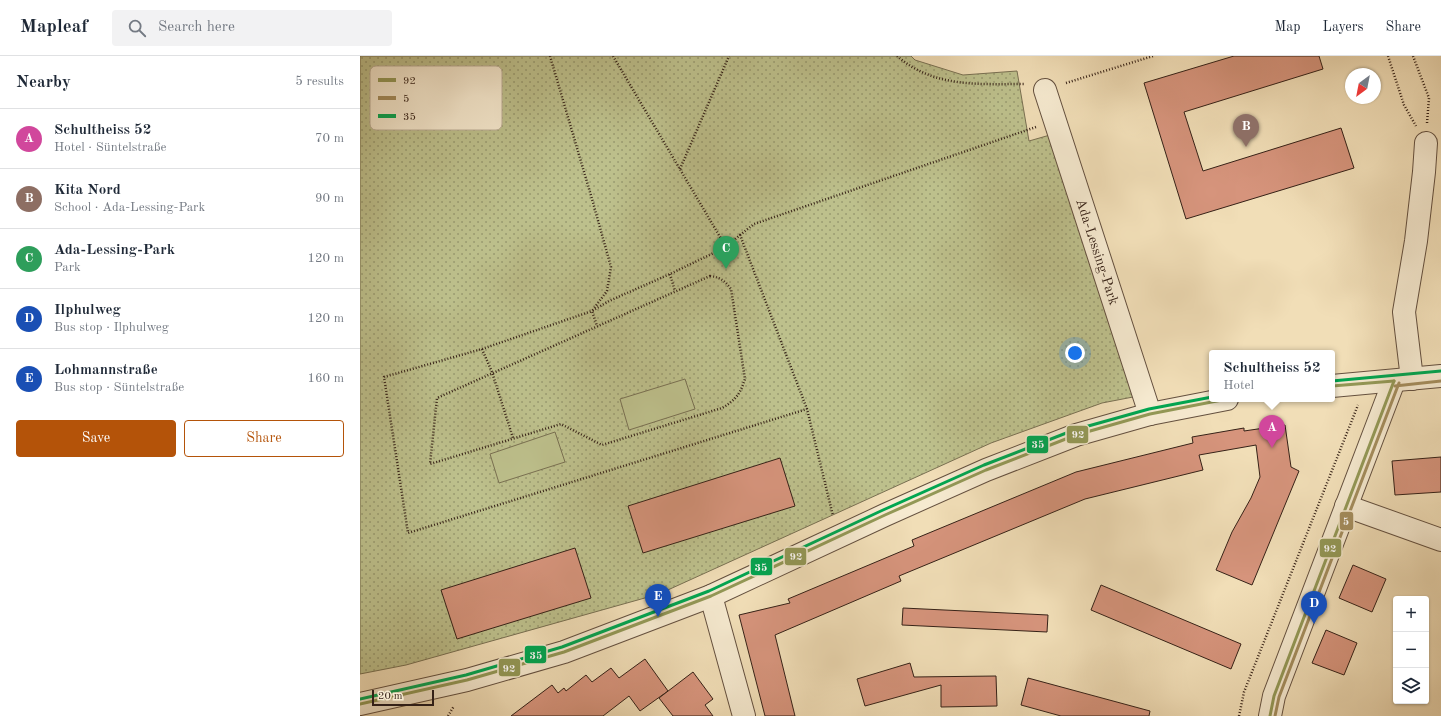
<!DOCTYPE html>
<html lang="en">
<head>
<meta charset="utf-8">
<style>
  :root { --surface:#fff; --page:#f2f2f3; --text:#1f2937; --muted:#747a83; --line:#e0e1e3; --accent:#b45309 }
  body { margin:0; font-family:"Old Standard TT",serif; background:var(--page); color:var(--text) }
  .controls { position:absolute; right:12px; bottom:12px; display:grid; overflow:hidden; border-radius:4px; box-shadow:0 1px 3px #0004 }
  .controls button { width:36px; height:36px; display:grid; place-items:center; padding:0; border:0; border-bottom:1px solid var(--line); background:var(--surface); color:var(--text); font:20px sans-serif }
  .compass { position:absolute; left:985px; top:12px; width:36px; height:36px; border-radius:50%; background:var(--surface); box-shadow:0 1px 3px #0004; rotate:212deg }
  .scale { position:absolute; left:12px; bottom:10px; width:62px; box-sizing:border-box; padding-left:4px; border:2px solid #352117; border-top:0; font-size:11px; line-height:14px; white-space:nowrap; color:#352117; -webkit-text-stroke:3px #f6ead0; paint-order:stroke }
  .you { position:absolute; left:715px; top:297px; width:14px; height:14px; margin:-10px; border:3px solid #fff; border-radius:50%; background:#1a73e8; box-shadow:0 0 0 6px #1a73e833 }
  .badge { display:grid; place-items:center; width:26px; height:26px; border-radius:50%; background:var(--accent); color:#fff; font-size:13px; font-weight:700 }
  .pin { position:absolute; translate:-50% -33px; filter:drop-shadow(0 1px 2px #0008) }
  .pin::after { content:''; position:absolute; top:21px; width:14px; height:12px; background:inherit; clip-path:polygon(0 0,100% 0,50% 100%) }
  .popup { position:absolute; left:849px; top:294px; width:126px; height:52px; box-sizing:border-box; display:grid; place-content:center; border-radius:4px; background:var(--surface); filter:drop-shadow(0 1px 3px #0005); font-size:13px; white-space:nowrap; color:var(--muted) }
  .popup b { font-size:15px; color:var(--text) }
  .popup::after { content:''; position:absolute; left:50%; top:100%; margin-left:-8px; border:8px solid transparent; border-top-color:var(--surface) }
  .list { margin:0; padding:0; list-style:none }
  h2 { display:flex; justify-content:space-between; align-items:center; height:52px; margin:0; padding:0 16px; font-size:17px }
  h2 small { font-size:13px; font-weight:400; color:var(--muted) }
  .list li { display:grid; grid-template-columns:26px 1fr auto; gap:12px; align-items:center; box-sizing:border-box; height:60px; padding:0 16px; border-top:1px solid var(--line) }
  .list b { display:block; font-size:15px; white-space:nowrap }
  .list p { margin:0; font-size:13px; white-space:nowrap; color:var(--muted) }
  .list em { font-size:13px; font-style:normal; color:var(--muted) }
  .actions { display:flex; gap:8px; padding:12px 16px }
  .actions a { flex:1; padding:9px 0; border:1px solid var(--accent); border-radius:4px; text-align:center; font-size:14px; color:var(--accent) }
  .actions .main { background:var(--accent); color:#fff }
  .icon { flex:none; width:22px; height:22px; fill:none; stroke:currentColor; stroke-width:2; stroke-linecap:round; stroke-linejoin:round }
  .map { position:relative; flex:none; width:1081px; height:660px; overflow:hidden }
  header { display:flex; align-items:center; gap:24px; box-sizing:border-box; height:56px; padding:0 20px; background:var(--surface); border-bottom:1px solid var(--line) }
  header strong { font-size:19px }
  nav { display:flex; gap:22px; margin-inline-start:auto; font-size:14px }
  .search { width:280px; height:36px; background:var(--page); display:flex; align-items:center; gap:10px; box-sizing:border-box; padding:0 14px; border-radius:4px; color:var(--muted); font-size:15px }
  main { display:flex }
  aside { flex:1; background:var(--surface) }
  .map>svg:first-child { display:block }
  .park { fill:url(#park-dots); stroke:#797052 }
  .pitch { fill:#bdc08c; stroke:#797052 }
  .building { fill:#d6947c; stroke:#352117 }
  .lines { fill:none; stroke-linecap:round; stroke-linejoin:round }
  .minor-casing { stroke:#64503f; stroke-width:24 }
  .path { stroke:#352117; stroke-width:2.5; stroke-dasharray:1 2; stroke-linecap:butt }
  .minor { stroke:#f6ead0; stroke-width:22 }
  .bus-1-casing { stroke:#f6ead0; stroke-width:6 }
  .bus-2-casing { stroke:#f6ead0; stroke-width:6 }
  .bus-3-casing { stroke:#f6ead0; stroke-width:6 }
  .bus-1 { stroke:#939856; stroke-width:3 }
  .bus-2 { stroke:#a48d5d; stroke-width:3 }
  .bus-3 { stroke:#00a651; stroke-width:3 }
  .labels { text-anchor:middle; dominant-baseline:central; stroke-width:4; stroke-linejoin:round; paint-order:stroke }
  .street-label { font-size:14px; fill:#352117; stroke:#f6ead0 }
  .key { fill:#f6ead0; stroke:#bcae98; stroke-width:1 }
  .key-label { font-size:11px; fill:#352117 }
  .line-badge { stroke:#f6ead0; stroke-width:1.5 }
  .badge-label { font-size:11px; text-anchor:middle; font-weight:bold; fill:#fff }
</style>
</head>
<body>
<header>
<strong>Mapleaf</strong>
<div class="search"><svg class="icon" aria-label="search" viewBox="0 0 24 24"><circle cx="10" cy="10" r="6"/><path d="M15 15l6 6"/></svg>Search here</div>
<nav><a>Map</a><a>Layers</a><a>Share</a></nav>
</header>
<main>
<aside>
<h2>Nearby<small>5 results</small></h2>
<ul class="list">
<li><span class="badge" style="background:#d1479c">A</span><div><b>Schultheiss 52</b><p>Hotel · Süntelstraße</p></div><em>70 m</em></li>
<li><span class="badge" style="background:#8d6e63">B</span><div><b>Kita Nord</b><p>School · Ada-Lessing-Park</p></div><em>90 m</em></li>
<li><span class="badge" style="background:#2e9e5b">C</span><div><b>Ada-Lessing-Park</b><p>Park</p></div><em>120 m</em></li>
<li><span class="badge" style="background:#1a4fb4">D</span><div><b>Ilphulweg</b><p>Bus stop · Ilphulweg</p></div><em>120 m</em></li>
<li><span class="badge" style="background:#1a4fb4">E</span><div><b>Lohmannstraße</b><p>Bus stop · Süntelstraße</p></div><em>160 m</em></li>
</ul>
<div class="actions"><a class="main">Save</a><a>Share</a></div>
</aside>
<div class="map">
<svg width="1081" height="660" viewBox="0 0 1081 660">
  <defs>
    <pattern id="park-dots" width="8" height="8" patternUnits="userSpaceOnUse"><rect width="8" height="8" fill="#bdc08c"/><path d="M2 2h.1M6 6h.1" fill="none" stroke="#9a9c71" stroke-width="1.8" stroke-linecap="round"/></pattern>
  </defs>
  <rect width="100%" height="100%" fill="#f1deb7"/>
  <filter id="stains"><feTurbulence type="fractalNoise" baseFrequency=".005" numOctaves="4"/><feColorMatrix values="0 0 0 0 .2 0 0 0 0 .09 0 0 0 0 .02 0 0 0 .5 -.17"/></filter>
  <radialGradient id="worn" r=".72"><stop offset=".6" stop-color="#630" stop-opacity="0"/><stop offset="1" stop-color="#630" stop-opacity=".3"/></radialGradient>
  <polygon class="park" points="0,0 551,0 555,4 603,19 657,15 669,85 690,79 773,341 742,347 631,387 299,538 46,609 0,618"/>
  <g class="pitch">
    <polygon points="325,323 335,353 269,374 260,343"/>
    <polygon points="195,376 205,406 139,427 130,398"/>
  </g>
  <g class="building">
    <polygon points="874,0 959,0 963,13 824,56 843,115 981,72 994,112 826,163 784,27"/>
    <polygon points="925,369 931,411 939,415 892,529 856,514 872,476 891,442 900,421 896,389 839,399 843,414 725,443 539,520 541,525 415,579 435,660 405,660 379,559 430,547 428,543 554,490 552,484 716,416 833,387 832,381 884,372 884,375"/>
    <polygon points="1081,401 1081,436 1035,439 1032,405"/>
    <polygon points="420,402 435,450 283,497 268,450"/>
    <polygon points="215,492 231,542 97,583 81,534"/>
    <polygon points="993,509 1026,523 1012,556 979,542"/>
    <polygon points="741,529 881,588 871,613 731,554"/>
    <polygon points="543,552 688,559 687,576 542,569"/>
    <polygon points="966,574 997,587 984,619 952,607"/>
    <polygon points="285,603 308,635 280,655 269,640 243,660 151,660 192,629 198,637 204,632 206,635 226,619 232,626 251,612 259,622"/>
    <polygon points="550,607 554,621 636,620 637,650 581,651 581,629 505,650 497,623"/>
    <polygon points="333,616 353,643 345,649 353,660 313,660 299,642"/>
    <polygon points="668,622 790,655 789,660 701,660 661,649"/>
  </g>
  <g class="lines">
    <g class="minor-casing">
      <g id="minor">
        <polyline points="685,34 790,358"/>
        <polyline points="1052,323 1044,256 1056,185 1064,116 1066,87"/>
        <polyline points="972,330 1081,320"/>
        <polyline points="986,450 1081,484"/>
        <polyline points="351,540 384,660"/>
        <polyline points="0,648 107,624 204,596 351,540 525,459 626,414 716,379 790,358 867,343"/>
        <polyline points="910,660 914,640 1034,325"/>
      </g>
    </g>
    <g class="path">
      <polyline points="190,0 232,143 251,211 247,235 232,255 237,270"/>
      <polyline points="253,0 366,191 380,179 447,353 473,460"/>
      <path d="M537,0C574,32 619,28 665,28"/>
      <polyline points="1028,0 1044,49 1056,70"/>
      <polyline points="1053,0 1069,42 1067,67"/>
      <polyline points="706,27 793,0"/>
      <polyline points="320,113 369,0"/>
      <polyline points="380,179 394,168 676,71"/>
      <polyline points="366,191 310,218 249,245 232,255 122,293 24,321 48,477 447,353"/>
      <polyline points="310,218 315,235"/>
      <path d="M350,220C360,221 365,225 371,233L385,323C380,338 376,344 362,352L242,389L201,368L70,408L77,342Z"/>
      <polyline points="122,293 132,316 153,382"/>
      <polyline points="88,660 94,650"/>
      <polyline points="879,660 884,636 998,349"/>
    </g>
    <use href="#minor" class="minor"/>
    <g class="bus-1-casing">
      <g id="bus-1">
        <polyline points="972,330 1034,325"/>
        <polyline points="0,648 107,624 204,596 351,540 525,459 626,414 716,379 790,358 867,343"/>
        <polyline points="910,660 914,640 1034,325"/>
      </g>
    </g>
    <g class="bus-2-casing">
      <g id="bus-2">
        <polyline points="1035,330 1081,325"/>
        <polyline points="915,660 919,641 1039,327"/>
      </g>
    </g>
    <g class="bus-3-casing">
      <g id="bus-3">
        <polyline points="972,325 1081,315"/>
        <polyline points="0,643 106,619 202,591 349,535 523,454 624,409 714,374 789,353 852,341"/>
      </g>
    </g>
    <use href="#bus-1" class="bus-1"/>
    <use href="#bus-2" class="bus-2"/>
    <use href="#bus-3" class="bus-3"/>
  </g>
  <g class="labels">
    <g class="street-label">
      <text transform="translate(737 196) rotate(72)">Ada-Lessing-Park</text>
    </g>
  </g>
  <rect x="10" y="10" width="132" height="64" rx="6" class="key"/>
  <rect x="18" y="22" width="18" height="4" fill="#939856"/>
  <rect x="18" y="40" width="18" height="4" fill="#a48d5d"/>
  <rect x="18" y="58" width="18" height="4" fill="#00a651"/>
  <g class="key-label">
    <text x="43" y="28">92</text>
    <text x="43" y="46">5</text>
    <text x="43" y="64">35</text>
  </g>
  <g class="line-badge">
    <rect x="706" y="369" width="23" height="19" rx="4" fill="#939856"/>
    <rect x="666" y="379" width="23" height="19" rx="4" fill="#00a651"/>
    <rect x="979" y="455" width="15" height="20" rx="4" fill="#a48d5d"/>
    <rect x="959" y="482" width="23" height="20" rx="4" fill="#939856"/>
    <rect x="424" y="491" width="23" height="19" rx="4" fill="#939856"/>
    <rect x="390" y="501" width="23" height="19" rx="4" fill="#00a651"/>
    <rect x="164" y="589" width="23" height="19" rx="4" fill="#00a651"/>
    <rect x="138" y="602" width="23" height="19" rx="4" fill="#939856"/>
  </g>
  <g class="badge-label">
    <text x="718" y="382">92</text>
    <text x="678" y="392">35</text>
    <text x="986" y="469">5</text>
    <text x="970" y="496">92</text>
    <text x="436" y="504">92</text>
    <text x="401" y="515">35</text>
    <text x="176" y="603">35</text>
    <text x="149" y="616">92</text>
  </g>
  <rect width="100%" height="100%" filter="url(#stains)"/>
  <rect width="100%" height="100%" fill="url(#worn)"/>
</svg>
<div class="controls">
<button>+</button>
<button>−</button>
<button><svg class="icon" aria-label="layers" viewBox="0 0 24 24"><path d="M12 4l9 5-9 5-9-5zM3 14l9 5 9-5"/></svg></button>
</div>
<svg class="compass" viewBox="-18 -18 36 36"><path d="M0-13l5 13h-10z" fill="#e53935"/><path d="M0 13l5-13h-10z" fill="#747a83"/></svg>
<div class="scale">20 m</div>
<div class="you"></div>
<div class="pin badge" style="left:912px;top:392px;background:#d1479c">A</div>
<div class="popup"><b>Schultheiss 52</b>Hotel</div>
<div class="pin badge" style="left:886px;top:91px;background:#8d6e63">B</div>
<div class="pin badge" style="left:366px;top:213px;background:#2e9e5b">C</div>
<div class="pin badge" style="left:954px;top:568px;background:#1a4fb4">D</div>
<div class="pin badge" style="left:298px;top:561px;background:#1a4fb4">E</div>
</div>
</main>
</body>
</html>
